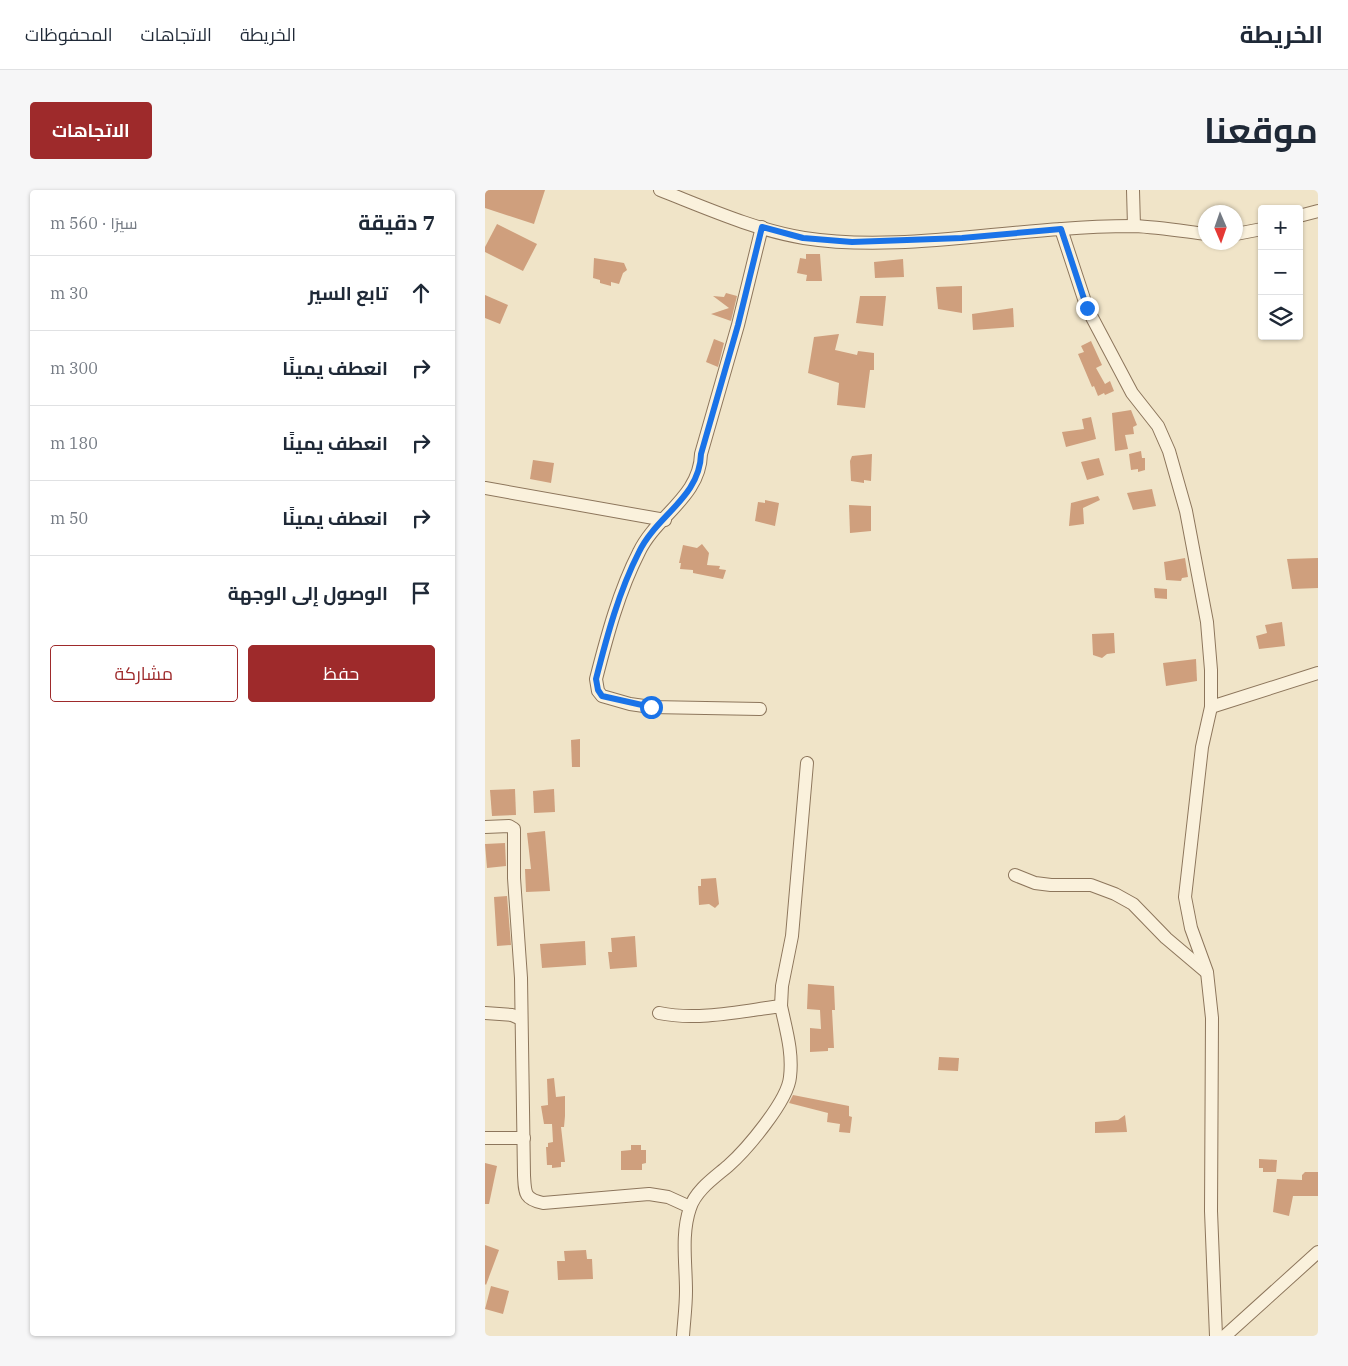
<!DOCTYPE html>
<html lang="ar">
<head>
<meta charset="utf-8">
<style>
  :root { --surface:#fff; --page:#f6f6f7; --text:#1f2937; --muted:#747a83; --line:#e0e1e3; --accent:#9e2a2b }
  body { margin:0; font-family:"IBM Plex Serif",Cairo,serif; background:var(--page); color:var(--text); direction:rtl }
  .controls { position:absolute; right:15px; top:15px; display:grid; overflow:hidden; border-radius:5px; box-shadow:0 1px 4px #0004 }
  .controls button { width:45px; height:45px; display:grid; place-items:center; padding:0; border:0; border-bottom:1px solid var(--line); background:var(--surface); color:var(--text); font:25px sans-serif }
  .compass { position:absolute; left:713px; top:15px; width:45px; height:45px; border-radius:50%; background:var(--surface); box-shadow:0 1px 4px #0004; rotate:178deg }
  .stop { position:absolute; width:15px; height:15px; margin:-11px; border:4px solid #1a73e8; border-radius:50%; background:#fff }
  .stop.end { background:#1a73e8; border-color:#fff; box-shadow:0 1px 5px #0008 }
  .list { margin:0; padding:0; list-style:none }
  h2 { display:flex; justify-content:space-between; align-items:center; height:65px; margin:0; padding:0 20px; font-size:21px }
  h2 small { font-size:16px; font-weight:400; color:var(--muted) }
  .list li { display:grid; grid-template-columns:32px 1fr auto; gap:15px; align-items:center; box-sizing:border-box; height:75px; padding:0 20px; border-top:1px solid var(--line) }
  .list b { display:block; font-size:19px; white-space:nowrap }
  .list em { font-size:16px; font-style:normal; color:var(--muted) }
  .actions { display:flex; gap:10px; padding:15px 20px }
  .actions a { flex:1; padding:11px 0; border:1px solid var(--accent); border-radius:5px; text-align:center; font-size:18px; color:var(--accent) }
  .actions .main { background:var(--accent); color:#fff }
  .icon { flex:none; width:28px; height:28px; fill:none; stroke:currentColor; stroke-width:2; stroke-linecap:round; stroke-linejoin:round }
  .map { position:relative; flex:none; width:833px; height:1146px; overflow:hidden; direction:ltr; border-radius:5px }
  header { display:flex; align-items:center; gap:30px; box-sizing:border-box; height:70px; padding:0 25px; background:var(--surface); border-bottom:1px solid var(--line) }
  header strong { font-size:24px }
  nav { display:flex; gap:28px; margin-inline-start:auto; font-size:18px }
  .intro { display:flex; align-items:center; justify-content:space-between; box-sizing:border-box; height:120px; padding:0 30px }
  h1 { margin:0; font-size:35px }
  .button { padding:12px 22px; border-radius:5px; background:var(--accent); color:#fff; font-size:18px; font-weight:700 }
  main { display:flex; gap:30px; padding:0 30px }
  aside { flex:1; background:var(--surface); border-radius:5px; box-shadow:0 1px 4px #0004 }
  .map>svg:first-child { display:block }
  .building { fill:#cf9f7d }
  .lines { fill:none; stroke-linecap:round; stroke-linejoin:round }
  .minor-casing { stroke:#8d765c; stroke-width:14 }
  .minor { stroke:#faf1dc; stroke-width:12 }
  .route { stroke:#1a73e8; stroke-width:6 }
</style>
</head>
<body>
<header>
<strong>الخريطة</strong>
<nav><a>الخريطة</a><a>الاتجاهات</a><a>المحفوظات</a></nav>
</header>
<div class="intro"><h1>موقعنا</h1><a class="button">الاتجاهات</a></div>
<main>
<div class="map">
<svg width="833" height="1146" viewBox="0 0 833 1146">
  <rect width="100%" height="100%" fill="#f0e4c8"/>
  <g class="building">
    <polygon points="0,0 60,0 49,34 0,18"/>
    <polygon points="12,34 52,54 38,81 0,62 0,57"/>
    <polygon points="321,64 335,64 337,91 321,91 322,85 312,83 315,68 321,69"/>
    <polygon points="109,68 139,73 142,80 138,83 134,94 126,92 126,96 115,93 115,90 108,88"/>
    <polygon points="418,69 419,87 390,88 389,72"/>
    <polygon points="477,96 477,123 453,119 451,97"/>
    <polygon points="241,103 252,106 246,131 226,124 244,118 228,106 239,107"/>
    <polygon points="0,105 23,115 15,134 0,128"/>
    <polygon points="375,106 401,106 398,136 371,133"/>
    <polygon points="528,118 529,137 488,140 487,124"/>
    <polygon points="354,144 350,160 372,165 373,161 389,163 389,180 385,180 380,218 352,215 354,193 323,183 329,147"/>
    <polygon points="229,149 239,153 233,177 221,172"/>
    <polygon points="606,151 617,175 611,178 620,194 625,191 629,201 620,205 619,203 613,206 609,196 607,197 593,164 599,162 596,156"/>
    <polygon points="646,220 652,235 648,237 649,244 640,245 643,259 630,261 627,223"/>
    <polygon points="606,227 611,249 581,257 577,242 599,239 597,229"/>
    <polygon points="656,261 657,268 660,268 660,280 653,282 653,279 646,280 644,264"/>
    <polygon points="387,264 386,291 379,290 379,293 366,291 365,271 367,266"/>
    <polygon points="614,268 619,285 602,290 596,272"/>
    <polygon points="48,270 69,273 66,293 45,289"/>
    <polygon points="667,299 671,316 648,320 642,303"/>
    <polygon points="613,306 615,310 598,318 599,334 584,336 586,313"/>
    <polygon points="280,310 294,313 290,336 270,331 273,312 280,313"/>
    <polygon points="364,315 386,316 386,341 365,343"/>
    <polygon points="217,354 224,363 222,375 235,376 234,379 241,380 238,389 208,383 208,380 195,379 196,373 194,373 198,355 212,358"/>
    <polygon points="700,368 703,387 697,388 696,391 681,390 679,372"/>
    <polygon points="833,368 833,398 807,399 802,369"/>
    <polygon points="669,398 682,399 682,409 670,408"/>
    <polygon points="797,432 800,456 774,459 771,446 782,443 780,435"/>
    <polygon points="629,443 630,463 622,464 617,468 608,465 607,444"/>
    <polygon points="711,469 712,491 681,496 678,473"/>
    <polygon points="95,549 95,577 87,577 86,550"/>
    <polygon points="30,599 31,625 7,626 5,600"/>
    <polygon points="69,599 70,622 49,623 48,601"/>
    <polygon points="60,641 65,701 41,702 40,679 46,679 42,643"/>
    <polygon points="20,653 21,676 2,678 0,654"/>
    <polygon points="231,688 234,714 230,718 224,714 214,715 213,696 216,696 216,689"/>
    <polygon points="22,706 26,755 12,756 9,707"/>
    <polygon points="150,746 152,777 125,779 123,762 127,762 126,748"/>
    <polygon points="100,751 101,775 57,778 55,754"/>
    <polygon points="323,794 349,796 350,820 347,820 349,858 343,858 343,861 325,862 325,838 336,839 335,820 322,819"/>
    <polygon points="454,867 474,868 473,881 453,880"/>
    <polygon points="69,888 71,907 80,906 80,926 79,937 76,937 80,972 76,972 76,977 67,978 67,975 62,975 61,957 63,957 63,953 68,952 67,934 59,934 56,916 63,915 62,889"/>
    <polygon points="308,905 364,916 364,926 367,927 365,943 354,942 355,934 342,932 343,923 304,913"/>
    <polygon points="640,925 642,942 610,943 610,932 633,930"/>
    <polygon points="146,955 156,955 156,960 161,960 161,973 157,974 157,980 136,980 136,961 146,960"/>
    <polygon points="774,969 792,970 791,982 778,982 778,978 774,978"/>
    <polygon points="0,973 12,976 4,1014 0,1014"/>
    <polygon points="820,982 833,982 833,1006 808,1006 804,1026 788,1022 792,989 817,990 817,985"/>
    <polygon points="0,1055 14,1060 1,1095 0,1094"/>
    <polygon points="101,1060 102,1069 107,1069 108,1089 73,1090 72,1071 80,1071 79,1061"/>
    <polygon points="6,1096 24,1101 18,1124 0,1119"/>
  </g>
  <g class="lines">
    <g class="minor-casing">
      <g id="minor">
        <path d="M175,0C221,18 270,40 319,48C402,61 494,44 577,39C600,37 625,36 649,36C673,37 697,41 721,44"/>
        <polyline points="648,0 649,36"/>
        <polyline points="814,26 833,21"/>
        <polyline points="576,39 602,118 647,203 673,236 684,261 701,321 722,432 726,480 726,517 717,557 700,707 706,738 722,782 727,828 726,1021 731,1146"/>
        <polyline points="751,44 777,39"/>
        <polyline points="0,298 180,330"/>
        <polyline points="726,517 833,483"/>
        <path d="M275,519L166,517L145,514L117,506L113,501L111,489C122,446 134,401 154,362C171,326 215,307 216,264L253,135L277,37"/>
        <path d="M0,637L24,636L29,639V688L36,788L39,985C40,1003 39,1009 58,1013L164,1004L183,1007L205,1017"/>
        <polyline points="530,685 550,693 566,695 606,695 630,704 648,714 681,748 720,781"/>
        <polyline points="296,816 297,796 307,746 322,573"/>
        <polyline points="0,823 27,825 36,829"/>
        <path d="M174,823C213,831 257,821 296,816C301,840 308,862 305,887C303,911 261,960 243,976C229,988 211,1000 205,1018C196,1044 201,1073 201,1101C201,1116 199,1131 198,1146"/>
        <polyline points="0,948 39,948"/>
        <polyline points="740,1146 833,1062"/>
      </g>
    </g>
    <use href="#minor" class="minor"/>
  </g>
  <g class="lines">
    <path class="route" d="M166,517L117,506L113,500L111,489C122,446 134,401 154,362C171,326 215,307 216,264L253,135L277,37L318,48L367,52L477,48L576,39L602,118"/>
  </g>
</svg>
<div class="controls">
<button>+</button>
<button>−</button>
<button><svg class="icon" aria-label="layers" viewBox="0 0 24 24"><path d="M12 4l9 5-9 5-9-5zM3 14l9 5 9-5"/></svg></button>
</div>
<svg class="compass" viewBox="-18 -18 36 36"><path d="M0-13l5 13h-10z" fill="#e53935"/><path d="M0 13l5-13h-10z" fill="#747a83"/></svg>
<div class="stop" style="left:166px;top:517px"></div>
<div class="stop end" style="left:602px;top:118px"></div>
</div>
<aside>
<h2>7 دقيقة<small>سيرًا · 560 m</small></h2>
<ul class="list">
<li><svg class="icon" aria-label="ahead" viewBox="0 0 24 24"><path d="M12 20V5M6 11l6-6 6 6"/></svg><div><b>تابع السير</b></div><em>30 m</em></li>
<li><svg class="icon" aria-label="right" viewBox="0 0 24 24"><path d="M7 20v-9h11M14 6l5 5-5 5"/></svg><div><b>انعطف يمينًا</b></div><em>300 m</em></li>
<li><svg class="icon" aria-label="right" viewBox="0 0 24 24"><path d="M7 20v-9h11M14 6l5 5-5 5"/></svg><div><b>انعطف يمينًا</b></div><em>180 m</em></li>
<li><svg class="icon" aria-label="right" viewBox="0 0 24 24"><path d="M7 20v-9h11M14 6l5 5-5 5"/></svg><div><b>انعطف يمينًا</b></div><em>50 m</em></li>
<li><svg class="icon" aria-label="arrive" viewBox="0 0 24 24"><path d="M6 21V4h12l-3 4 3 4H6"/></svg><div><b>الوصول إلى الوجهة</b></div></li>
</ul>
<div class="actions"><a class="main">حفظ</a><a>مشاركة</a></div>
</aside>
</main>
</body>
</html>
